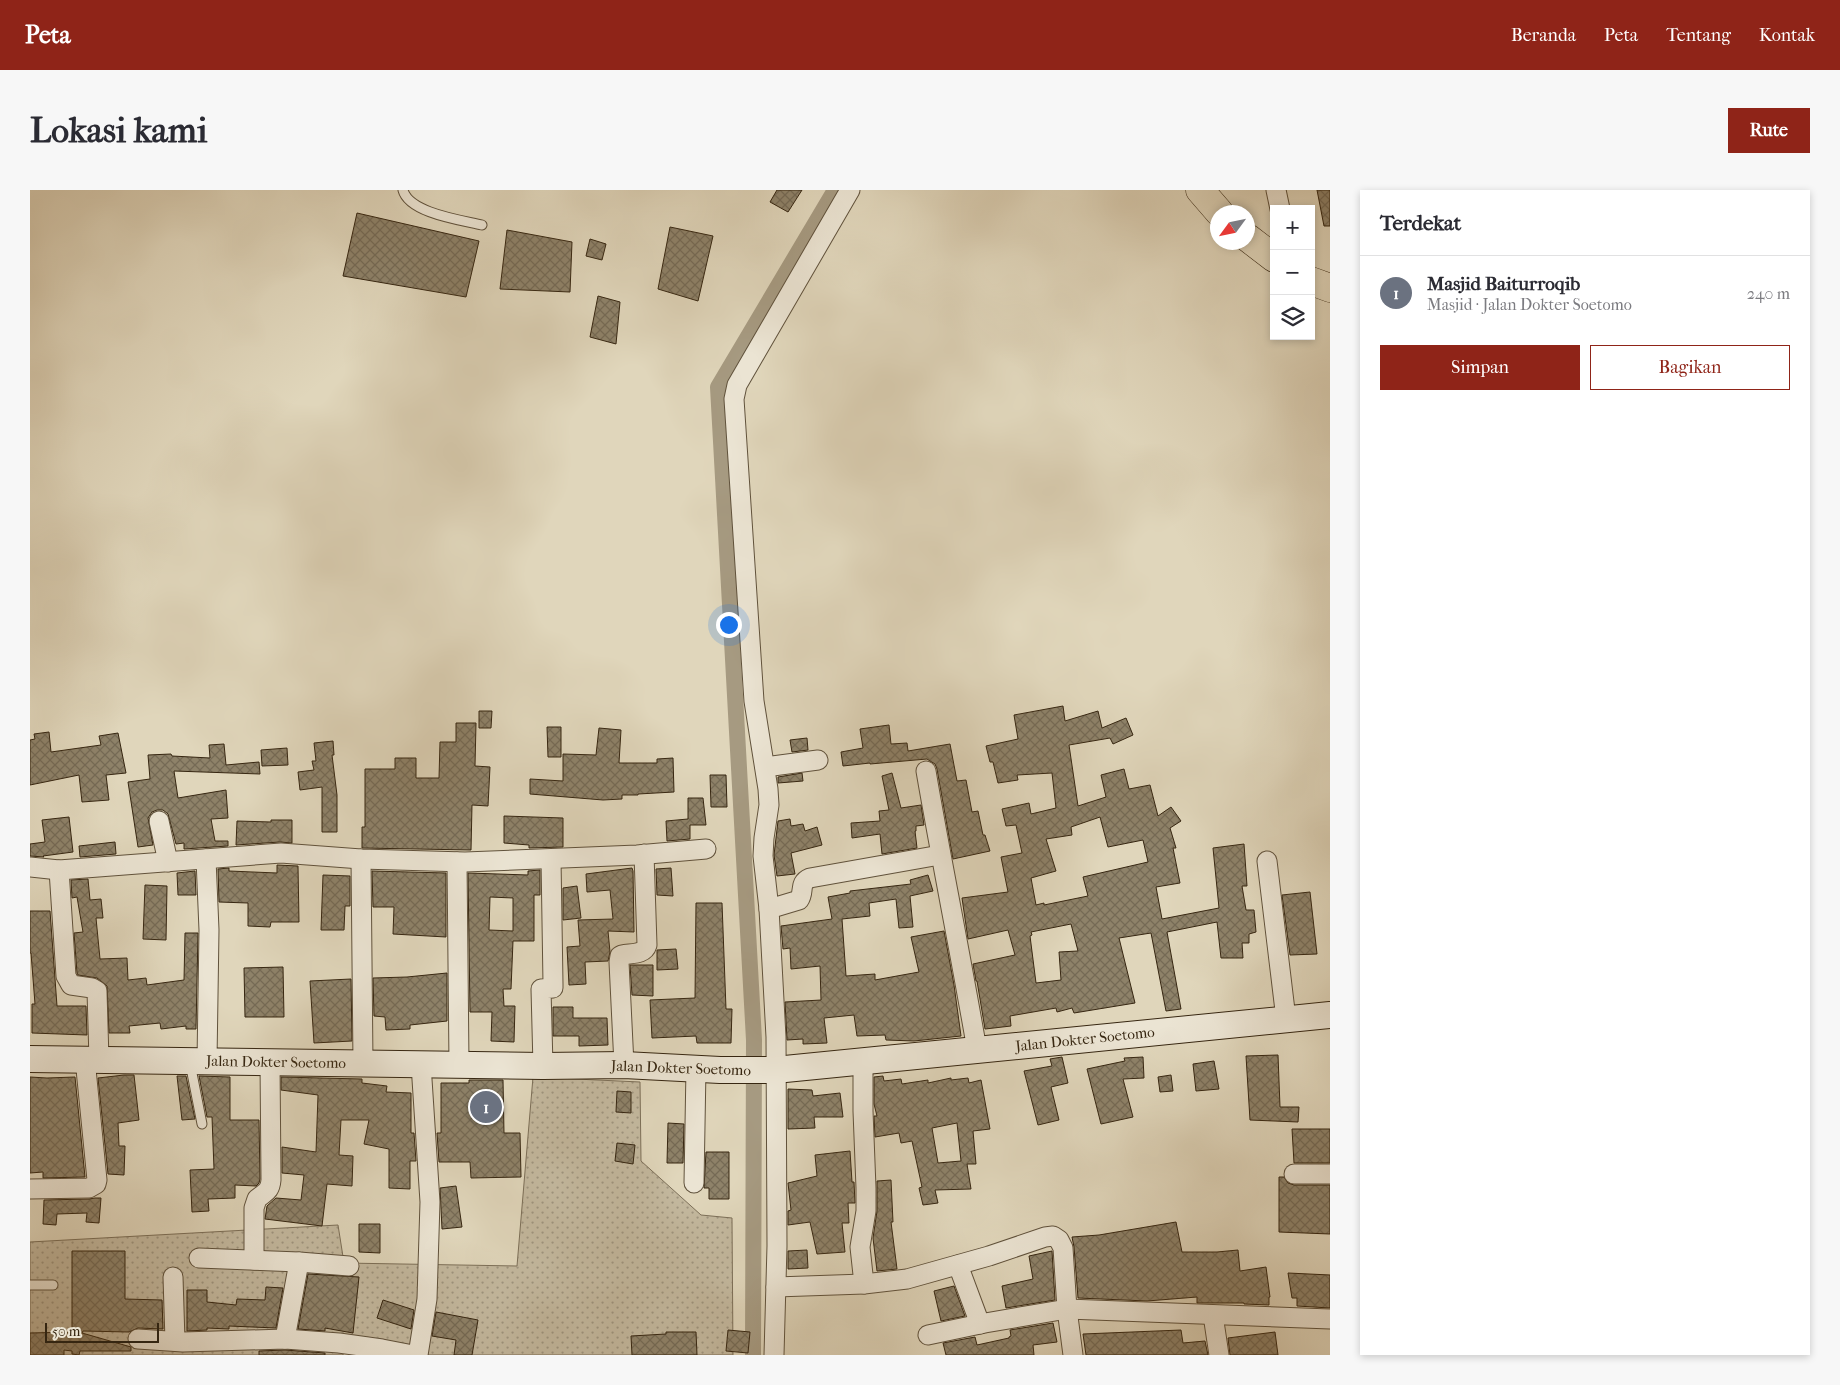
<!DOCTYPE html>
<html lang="id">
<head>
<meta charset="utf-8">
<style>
  :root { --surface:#fff; --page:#f7f7f7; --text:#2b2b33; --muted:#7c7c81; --line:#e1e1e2; --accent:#8f2418 }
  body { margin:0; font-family:"IM FELL French Canon",serif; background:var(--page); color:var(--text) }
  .controls { position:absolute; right:15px; top:15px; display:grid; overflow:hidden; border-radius:0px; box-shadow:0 2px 8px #0003 }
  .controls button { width:45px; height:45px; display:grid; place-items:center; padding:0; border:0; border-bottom:1px solid var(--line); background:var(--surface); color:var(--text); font:25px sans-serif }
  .compass { position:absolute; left:1180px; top:15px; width:45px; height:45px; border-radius:50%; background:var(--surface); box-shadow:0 2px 8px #0003; rotate:237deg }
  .scale { position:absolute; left:15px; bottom:12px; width:114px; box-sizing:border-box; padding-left:5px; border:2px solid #362611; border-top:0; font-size:14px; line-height:18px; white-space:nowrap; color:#362611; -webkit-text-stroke:4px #ebe4d3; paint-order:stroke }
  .you { position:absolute; left:698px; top:434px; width:18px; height:18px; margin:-12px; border:4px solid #fff; border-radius:50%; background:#1a73e8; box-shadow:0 0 0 8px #1a73e833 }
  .badge { display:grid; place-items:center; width:32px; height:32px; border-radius:50%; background:var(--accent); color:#fff; font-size:16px; font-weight:700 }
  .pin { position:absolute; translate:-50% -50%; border:2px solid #fff; box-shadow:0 1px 5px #0006 }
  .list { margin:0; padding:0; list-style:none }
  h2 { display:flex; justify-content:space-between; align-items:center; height:65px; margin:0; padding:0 20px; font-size:21px }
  h2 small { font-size:16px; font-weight:400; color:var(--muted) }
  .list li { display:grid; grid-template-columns:32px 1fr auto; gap:15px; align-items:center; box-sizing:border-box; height:75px; padding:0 20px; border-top:1px solid var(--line) }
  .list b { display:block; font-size:19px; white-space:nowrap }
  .list p { margin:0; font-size:16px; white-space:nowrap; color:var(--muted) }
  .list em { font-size:16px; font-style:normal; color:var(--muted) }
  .actions { display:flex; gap:10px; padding:15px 20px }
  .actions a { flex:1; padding:11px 0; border:1px solid var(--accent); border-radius:0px; text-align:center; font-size:18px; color:var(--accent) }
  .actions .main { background:var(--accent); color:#fff }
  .icon { flex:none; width:28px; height:28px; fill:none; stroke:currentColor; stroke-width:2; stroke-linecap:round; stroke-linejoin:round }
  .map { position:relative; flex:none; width:1300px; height:1165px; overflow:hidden; border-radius:0px }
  header { display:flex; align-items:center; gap:30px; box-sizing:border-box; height:70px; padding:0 25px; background:var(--accent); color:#fff }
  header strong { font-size:24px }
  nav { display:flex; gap:28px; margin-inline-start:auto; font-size:18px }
  .intro { display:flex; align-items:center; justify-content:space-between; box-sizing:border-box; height:120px; padding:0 30px }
  h1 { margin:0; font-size:35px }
  .button { padding:12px 22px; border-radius:0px; background:var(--accent); color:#fff; font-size:18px; font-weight:700 }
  main { display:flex; gap:30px; padding:0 30px }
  aside { flex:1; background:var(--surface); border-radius:0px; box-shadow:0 2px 8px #0003 }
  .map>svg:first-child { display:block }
  .grass { fill:url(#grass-dots); stroke:#7c6f58 }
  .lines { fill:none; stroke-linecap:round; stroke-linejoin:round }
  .canal { stroke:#a69a81; stroke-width:16 }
  .building { fill:url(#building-cross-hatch); stroke:#362611; fill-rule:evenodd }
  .lane-casing { stroke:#60523c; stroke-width:11 }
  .street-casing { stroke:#60523c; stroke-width:21 }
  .secondary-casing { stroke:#362611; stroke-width:28 }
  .highway-casing { stroke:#362611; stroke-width:29 }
  .lane { stroke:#ebe4d3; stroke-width:9 }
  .street { stroke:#ebe4d3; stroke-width:19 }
  .secondary { stroke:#ebe4d3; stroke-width:26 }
  .highway { stroke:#e0d6bb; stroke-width:28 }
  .labels { text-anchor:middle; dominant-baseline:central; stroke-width:4; stroke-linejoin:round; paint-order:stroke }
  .street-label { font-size:15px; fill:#362611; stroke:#ebe4d3 }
</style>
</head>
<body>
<header>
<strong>Peta</strong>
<nav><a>Beranda</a><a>Peta</a><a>Tentang</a><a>Kontak</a></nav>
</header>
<div class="intro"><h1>Lokasi kami</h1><a class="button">Rute</a></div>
<main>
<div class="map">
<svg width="1300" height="1165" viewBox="0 0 1300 1165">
  <defs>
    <pattern id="grass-dots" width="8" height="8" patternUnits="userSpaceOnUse" patternTransform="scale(1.25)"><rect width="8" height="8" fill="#c3b89e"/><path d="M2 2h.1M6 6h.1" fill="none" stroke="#9f957f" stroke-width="1.8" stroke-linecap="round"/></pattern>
    <pattern id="building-cross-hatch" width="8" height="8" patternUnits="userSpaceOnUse" patternTransform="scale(1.25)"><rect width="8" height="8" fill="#8e8269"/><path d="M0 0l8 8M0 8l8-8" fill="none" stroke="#756a55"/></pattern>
  </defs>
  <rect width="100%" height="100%" fill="#e0d6bb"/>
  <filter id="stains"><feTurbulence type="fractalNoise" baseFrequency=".004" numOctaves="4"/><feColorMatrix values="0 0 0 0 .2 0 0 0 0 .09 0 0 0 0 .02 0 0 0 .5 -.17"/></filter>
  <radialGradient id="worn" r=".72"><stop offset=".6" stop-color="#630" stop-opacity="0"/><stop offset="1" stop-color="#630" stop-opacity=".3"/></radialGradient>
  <polygon class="grass" points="503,887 610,892 611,971 671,1025 702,1028 703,1165 367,1165 315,1153 313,1165 0,1165 0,1052 308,1035 314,1073 487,1076"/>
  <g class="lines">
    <polyline class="canal" points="723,1165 724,850 688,197 805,0"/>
  </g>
  <g class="building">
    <polygon points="747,0 772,0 758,22 740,12"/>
    <polygon points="1287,0 1300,0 1300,36 1294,36"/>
    <polygon points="327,23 449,51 436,107 313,86"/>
    <polygon points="640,37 683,46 668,111 628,99"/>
    <polygon points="477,40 542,52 540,102 470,99"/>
    <polygon points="560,49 576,54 572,70 556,66"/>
    <polygon points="568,106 590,112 586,154 560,147"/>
    <path d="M1033,516L1035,531L1068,521L1072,538L1096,528L1103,545L1083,554L1080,548L1039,555L1048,616L1076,607L1071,585L1094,579L1099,599L1120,595L1128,626L1141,617L1151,631L1140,638L1146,658H1143L1150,693L1126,697L1132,729L1189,718L1183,658L1214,654L1217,696H1212L1216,720H1224L1226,742L1219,744V753H1212L1213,768H1191L1187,732L1137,742L1151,819L1136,821L1121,743L1089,748L1105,813L1044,823L1042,818L1027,822L1026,818L980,826L981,836L955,839L947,791H946L943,774L985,765L978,740L938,749L932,708L978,702L971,667L992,663L986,635L976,636L972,619L999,613L1001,624L1026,618L1022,583L987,585L988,590L968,593L963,572H960L956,556L988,549L984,525ZM1070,627L1078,657L1113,650L1118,672L1053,687L1058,706L1014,715V713L1006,715L1001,688L1026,681L1016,649L1042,645L1041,637ZM1041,734L1048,761L1029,762L1031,790L1006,793L1000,746L1002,745L1001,742Z"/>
    <polygon points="449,521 462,521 461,538 449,538"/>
    <polygon points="426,533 446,533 445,576 460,577 458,616 442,615 441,660 332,658 332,637 335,637 335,579 365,579 365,568 386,568 386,588 409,588 410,552 426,552"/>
    <polygon points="859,535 861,554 877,553 878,561 920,554 927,591 936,590 942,622 948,621 953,645 955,645 960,661 923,669 907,579 905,574 900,571 897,569 840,574 840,573 813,576 811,562 833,558 830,539"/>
    <polygon points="517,537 531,537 531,567 518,567"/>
    <polygon points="569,538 591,540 589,573 627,573 627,569 643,568 644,602 608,604 608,605 592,605 592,609 573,610 500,604 500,589 533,591 533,564 566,565"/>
    <polygon points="19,542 21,562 71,555 69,546 88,543 96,583 76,585 79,610 52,612 49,585 0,595 0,550 5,549 4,544"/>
    <polygon points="777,548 778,560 762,562 760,550"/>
    <polygon points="303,551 304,565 302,565 307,605 307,642 292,642 292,597 270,600 268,582 284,580 282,571 286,571 284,553"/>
    <polygon points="194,554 196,575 229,572 230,584 144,581 148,608 196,600 198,628 181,629 185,651 198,651 198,656 154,659 154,653 146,654 138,624 133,620 127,620 122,622 118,628 123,655 108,657 98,592 120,589 118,565 141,564 142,566 180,568 179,555"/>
    <polygon points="257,558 258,575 232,576 231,560"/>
    <polygon points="772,583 773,591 748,593 748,587"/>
    <polygon points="862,583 871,618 891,615 894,635 886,636 886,641 885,641 887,658 852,664 850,644 822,648 821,633 850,631 849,621 859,620 852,586"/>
    <polygon points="680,585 696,585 697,617 681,617"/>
    <polygon points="658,608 673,608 676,635 660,635 660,649 637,651 636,631 658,629"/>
    <polygon points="474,626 533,628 533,657 499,658 499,655 474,653"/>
    <polygon points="39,627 43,662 13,666 14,667 0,666 0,654 15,652 12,630"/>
    <polygon points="760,629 761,636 773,634 775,641 787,637 792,655 761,663 765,684 747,686 744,665 748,631"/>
    <polygon points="241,630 262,630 262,653 250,652 206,655 207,631 241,632"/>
    <polygon points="85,652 86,664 50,667 49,656"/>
    <polygon points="247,675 268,676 269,732 241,732 240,737 218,736 218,713 189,712 188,679 199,678 199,681 247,683"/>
    <polygon points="602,678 603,681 604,742 578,741 580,762 578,771 555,772 556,794 539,795 537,757 550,756 548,730 583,729 580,700 557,702 556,684"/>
    <polygon points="641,678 643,706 627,705 626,679"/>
    <path d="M510,680V705H504V751H483L481,799H473L474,816H485L484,852L461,851L462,822H440L438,683L498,685V681ZM460,707L483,708V741L459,740Z"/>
    <polygon points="165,681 166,705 148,705 147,683"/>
    <polygon points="342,681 416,683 416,747 363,744 364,717 343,717"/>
    <polygon points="293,685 320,686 320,716 315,716 314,740 291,740"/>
    <polygon points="898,685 903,701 880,706 883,737 869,738 866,709 839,713 840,726 812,729 816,786 845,784 845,790 889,782 881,747 914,741 924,795 931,846 884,851 856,850 855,845 827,846 824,825 794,828 797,853 773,854 773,849 757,850 755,812 791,810 790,776 761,779 760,758 753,759 751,736 802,729 798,707 820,703 820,701 881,694 880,690"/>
    <polygon points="58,689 60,710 71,709 73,728 66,728 70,769 97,768 98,790 116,788 117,795 154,790 155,743 168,743 166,839 156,839 156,836 131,839 130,833 99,836 100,843 79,843 77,796 67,788 48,785 47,783 44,743 53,742 47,707 42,708 41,690"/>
    <polygon points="115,695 137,696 136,750 113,749"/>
    <polygon points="547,696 551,728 533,730 533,698"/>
    <polygon points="1280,702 1287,764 1260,765 1252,705"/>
    <polygon points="666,713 692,713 696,819 702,819 701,853 667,853 666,846 622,848 620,810 665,808"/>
    <polygon points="0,721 20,721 27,816 56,816 57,845 2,843 2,814 5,814 1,763 0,763"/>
    <polygon points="646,759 648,779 627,780 627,760"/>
    <polygon points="600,775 623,775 623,806 602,805"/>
    <polygon points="253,777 254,827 215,827 214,778"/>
    <polygon points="417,783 417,831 380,835 380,839 356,840 355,827 344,826 343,788 377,787"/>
    <polygon points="321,789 322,851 284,853 280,791"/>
    <polygon points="523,817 543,817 543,828 577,828 578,855 549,856 549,846 523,846"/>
    <polygon points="1248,865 1250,917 1269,917 1268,932 1220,930 1216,866"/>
    <polygon points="1032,867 1038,893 1021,897 1029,930 1008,935 994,881 1022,876 1020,869"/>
    <polygon points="1113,867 1114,888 1093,889 1103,927 1071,934 1057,879 1095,871 1094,868"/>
    <polygon points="1184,871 1189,899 1166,901 1163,874"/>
    <polygon points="94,885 104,885 109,930 88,933 89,956 95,956 94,985 78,984 68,888"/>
    <polygon points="1141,885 1143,901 1130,902 1128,887"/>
    <polygon points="147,886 156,886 165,929 152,930"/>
    <polygon points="169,886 200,887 200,930 229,930 230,989 229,993 226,996 205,995 205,1008 178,1009 179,1021 162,1022 160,980 184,979 182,927 177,927"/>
    <path d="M853,886L854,891L871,889L872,894L898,890V893L921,888V890L938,888L939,893L951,890L960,939L943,941L946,974H937L941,999L905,1000L908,1013L893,1015L889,998L892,997L882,951L871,953L869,943L845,947L844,926H847L844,914V887ZM927,933L931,971L908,973L902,938Z"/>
    <polygon points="0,887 17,888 45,887 55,987 13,988 13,982 0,983"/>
    <polygon points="251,887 332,889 332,893 357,896 356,902 381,903 381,943 384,943 386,971 380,971 380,999 359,998 359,959 334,954 339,930 311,930 309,965 323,966 322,996 297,994 292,1036 235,1029 237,1016 246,1008 271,1010 274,985 252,983 252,957 286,962 288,905 251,900"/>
    <polygon points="439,890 473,890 474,943 490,943 491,987 441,988 440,972 409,972 407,943 411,943 411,893 439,893"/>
    <polygon points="758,899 782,900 783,906 810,903 813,927 784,927 785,938 758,939"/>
    <polygon points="587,901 601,902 601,923 586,922"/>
    <polygon points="638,933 654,934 653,973 637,973"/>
    <polygon points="1262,939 1300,939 1300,973 1264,973"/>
    <polygon points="587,953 605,955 603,974 585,971"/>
    <polygon points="820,961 822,992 824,992 825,1013 818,1013 819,1033 812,1033 815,1062 787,1064 780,1032 758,1035 758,1021 761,1020 758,993 787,986 785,965"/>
    <polygon points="676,962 699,962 699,1009 679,1009 679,998 674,998"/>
    <polygon points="1249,987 1254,987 1258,993 1264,995 1300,995 1300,1044 1249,1042"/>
    <polygon points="861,990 863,1032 861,1032 867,1079 847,1081 843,1048 847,1021 847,991"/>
    <polygon points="426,996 432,1037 412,1039 410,998"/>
    <polygon points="65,1008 71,1008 69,1033 56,1032 57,1023 27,1024 26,1035 13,1034 14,1010 59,1009"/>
    <polygon points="1146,1032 1152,1062 1187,1062 1208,1060 1210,1081 1236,1077 1240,1107 1239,1107 1239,1115 1214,1114 1214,1113 1167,1113 1167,1107 1117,1111 1048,1108 1044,1057 1042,1047 1069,1045"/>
    <polygon points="329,1034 350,1034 350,1063 329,1062"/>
    <polygon points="777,1060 778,1078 758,1079 758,1061"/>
    <polygon points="42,1061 95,1061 95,1109 132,1110 133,1139 108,1138 99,1142 53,1141 52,1143 101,1157 101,1161 50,1161 49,1165 42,1164 42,1161 34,1160 34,1165 0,1165 0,1143 42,1142"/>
    <polygon points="1022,1061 1025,1110 976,1118 972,1096 1003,1089 999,1066"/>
    <polygon points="1258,1083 1300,1085 1300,1118 1267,1116 1267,1108 1262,1108"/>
    <polygon points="278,1084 329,1087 323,1143 295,1138 295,1141 268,1139"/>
    <polygon points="924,1096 935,1126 911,1131 904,1101"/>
    <polygon points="236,1097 253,1098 246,1138 199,1136 199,1139 177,1138 177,1140 157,1141 157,1100 177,1100 177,1112 206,1115 207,1109 235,1110"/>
    <polygon points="353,1110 384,1120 381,1139 347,1128"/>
    <polygon points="406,1122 448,1130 442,1165 424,1165 426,1150 402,1146"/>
    <polygon points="1023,1133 1027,1152 1003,1155 1004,1165 916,1165 913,1153 945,1147 947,1155 979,1148 979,1147 981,1146 980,1140"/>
    <polygon points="698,1140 720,1142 718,1163 696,1161"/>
    <polygon points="1151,1140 1153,1153 1175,1151 1178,1165 1056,1165 1053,1144"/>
    <polygon points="636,1142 666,1142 667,1165 602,1165 601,1146 636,1144"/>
    <polygon points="1245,1142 1248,1165 1200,1165 1198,1148"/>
    <polygon points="255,1160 295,1163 295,1165 229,1165 229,1161"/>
  </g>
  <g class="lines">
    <g class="lane-casing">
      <g id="lane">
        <path d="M373,0C379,23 431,30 452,35"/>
        <polyline points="160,873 172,934"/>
        <polyline points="0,1095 23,1095"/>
      </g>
    </g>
    <g class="street-casing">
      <g id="street">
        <polyline points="1246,0 1250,19"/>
        <polyline points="735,577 788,570"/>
        <path d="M896,581C912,674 931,767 947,860"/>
        <polyline points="129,631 138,672"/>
        <polyline points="176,669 179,740 177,871"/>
        <polyline points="331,669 333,873"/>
        <polyline points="1237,671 1256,829"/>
        <polyline points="427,672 429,874"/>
        <polyline points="0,677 29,680 251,663 331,669 435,672 607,665 676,659"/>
        <polyline points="29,680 36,786 41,795 62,798 67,801 69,870"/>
        <path d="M739,719L769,710C775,702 768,693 780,688L910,665"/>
        <polyline points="833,871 833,921 836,998 836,1021 830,1057 834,1094"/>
        <path d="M594,875L589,772L590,766L592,765C601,763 614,765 617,755L614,664"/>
        <polyline points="513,876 511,799 523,798 523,794 521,669"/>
        <polyline points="1264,984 1300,984"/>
        <polyline points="664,993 666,878"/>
        <polyline points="0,999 59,998 66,994 67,990 55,869"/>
        <polyline points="169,1068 269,1072"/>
        <path d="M224,1070V1018L227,1009C235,1002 240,1002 241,990L240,872"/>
        <polyline points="928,1075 950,1134"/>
        <polyline points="143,1087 145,1151"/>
        <polyline points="746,1097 834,1094 877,1089 959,1066 1015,1047 1023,1046 1029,1050 1033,1058 1037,1119 1043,1165"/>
        <polyline points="1183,1125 1189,1165"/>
        <polyline points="898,1145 955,1133 1037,1119 1300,1129"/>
        <polyline points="108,1149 153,1152 255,1149 309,1153 352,1159 383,1165"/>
        <polyline points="255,1149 269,1072 319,1076"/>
        <polyline points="388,1165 397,1109 400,1012 391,874"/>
        <polyline points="744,1165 747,1056 746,847 739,719 733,666 734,648 739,615 738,599 724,511 704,209 707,195 820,0"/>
      </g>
    </g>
    <g class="secondary-casing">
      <polyline id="secondary" points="0,869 513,876 594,875 690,880 745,880 1300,825"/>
    </g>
    <g class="highway-casing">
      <g id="highway">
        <polyline points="1170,0 1189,22"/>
        <polyline points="1218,48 1244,68"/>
        <polyline points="1281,91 1300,98"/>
      </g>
    </g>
    <use href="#lane" class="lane"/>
    <use href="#street" class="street"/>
    <use href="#secondary" class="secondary"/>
    <use href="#highway" class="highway"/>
  </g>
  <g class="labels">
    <g class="street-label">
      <text transform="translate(1055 849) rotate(-6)">Jalan Dokter Soetomo</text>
      <text transform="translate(246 872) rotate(1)">Jalan Dokter Soetomo</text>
      <text transform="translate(651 878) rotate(2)">Jalan Dokter Soetomo</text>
    </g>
  </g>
  <rect width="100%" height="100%" filter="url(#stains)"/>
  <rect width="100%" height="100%" fill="url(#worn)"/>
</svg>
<div class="controls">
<button>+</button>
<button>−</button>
<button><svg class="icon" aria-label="layers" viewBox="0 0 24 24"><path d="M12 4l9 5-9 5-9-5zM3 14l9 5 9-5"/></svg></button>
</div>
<svg class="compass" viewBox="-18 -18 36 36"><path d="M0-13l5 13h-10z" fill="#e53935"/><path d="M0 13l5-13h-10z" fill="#7c7c81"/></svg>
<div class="scale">50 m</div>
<div class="you"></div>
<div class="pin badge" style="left:456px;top:917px;background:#6b7280">1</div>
</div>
<aside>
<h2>Terdekat<small></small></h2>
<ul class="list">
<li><span class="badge" style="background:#6b7280">1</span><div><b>Masjid Baiturroqib</b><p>Masjid · Jalan Dokter Soetomo</p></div><em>240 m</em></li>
</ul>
<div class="actions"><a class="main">Simpan</a><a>Bagikan</a></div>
</aside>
</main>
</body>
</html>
